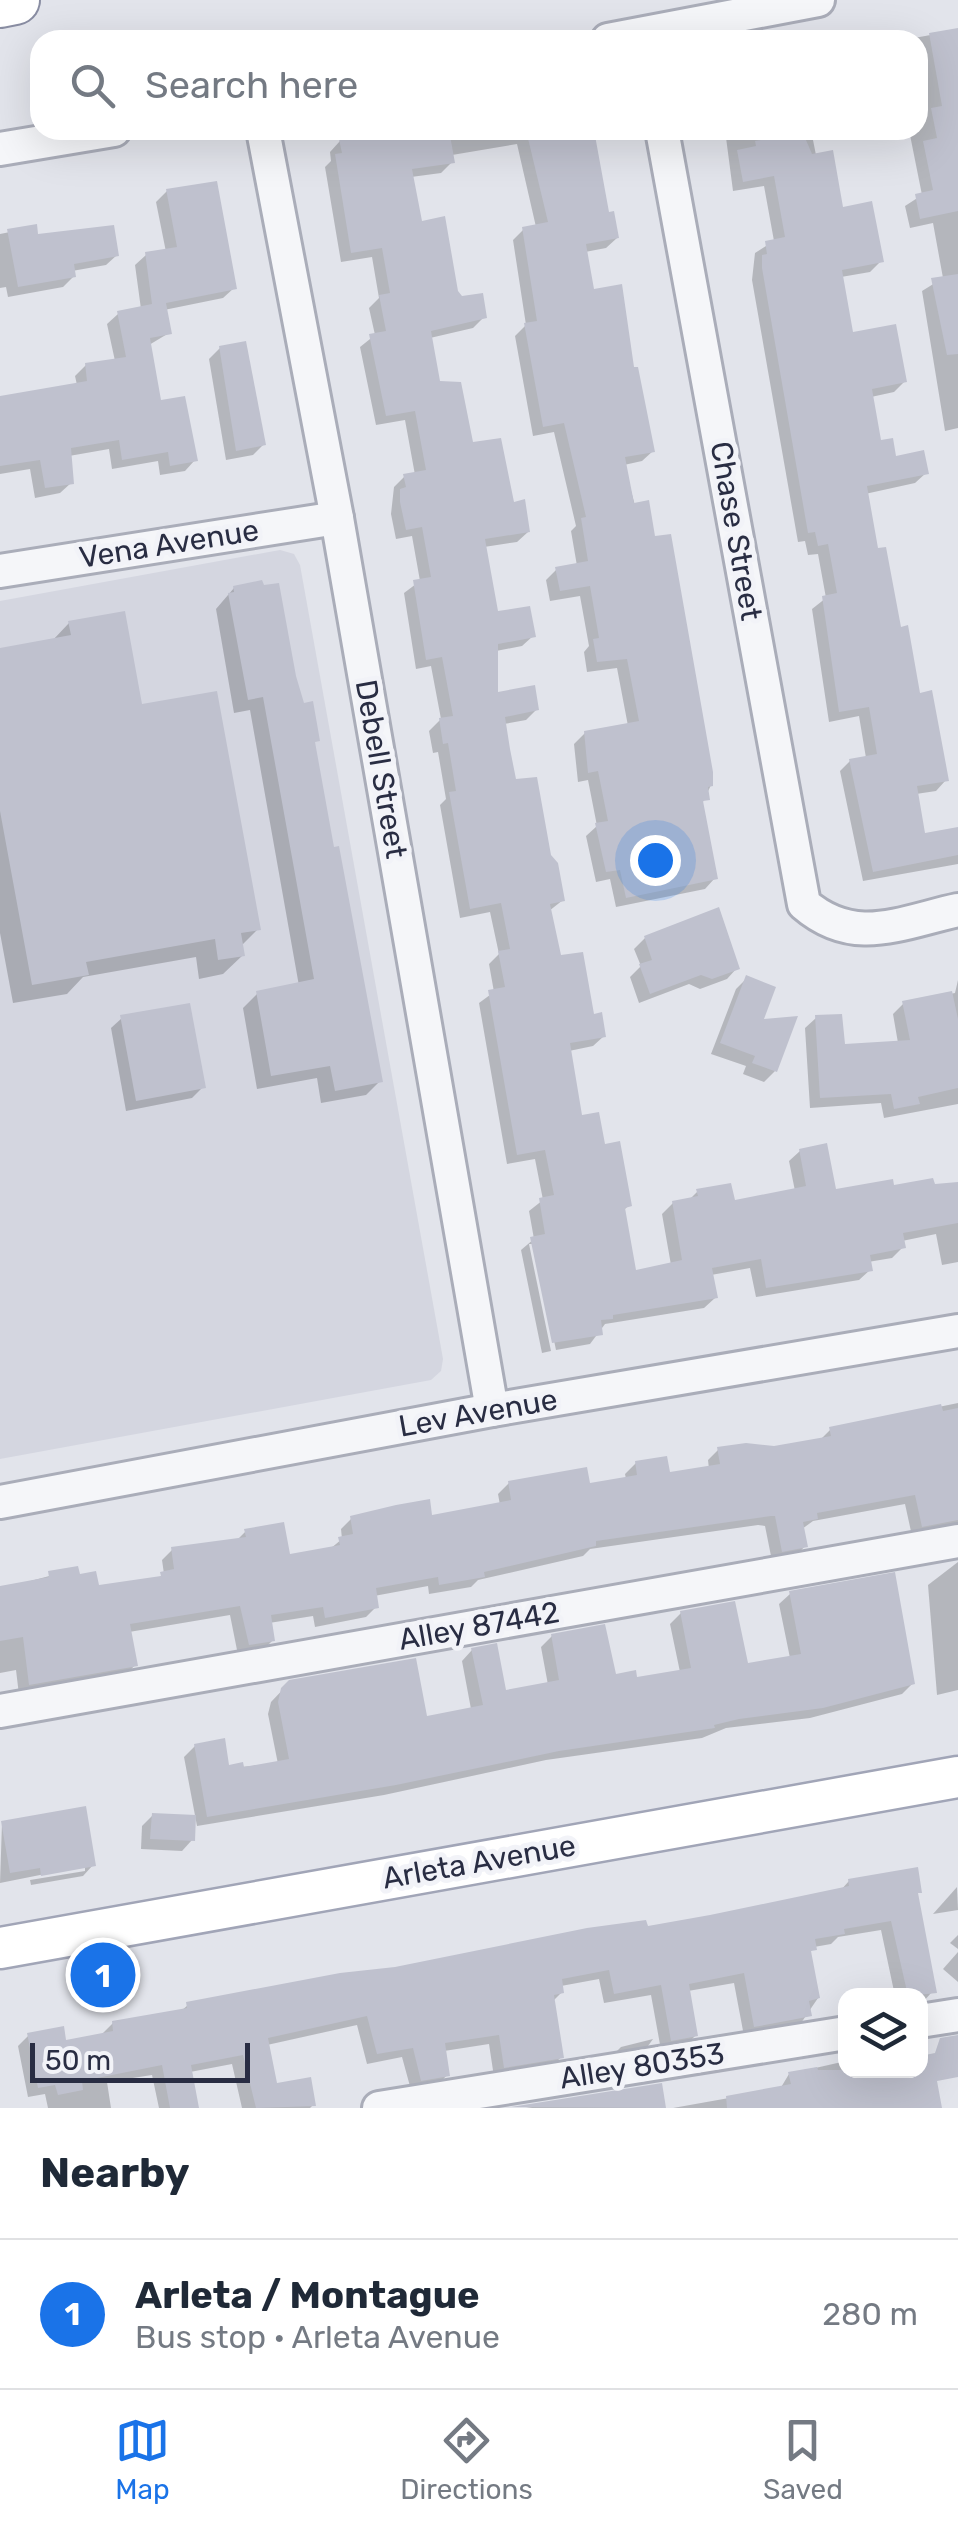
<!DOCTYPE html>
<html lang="en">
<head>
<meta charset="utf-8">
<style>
  :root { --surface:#fff; --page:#f6f6f7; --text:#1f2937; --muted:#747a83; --line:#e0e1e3; --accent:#1a73e8 }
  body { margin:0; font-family:Rubik,sans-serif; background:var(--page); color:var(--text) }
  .controls { position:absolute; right:30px; bottom:30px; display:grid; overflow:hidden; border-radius:20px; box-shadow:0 10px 40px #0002 }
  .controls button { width:90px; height:90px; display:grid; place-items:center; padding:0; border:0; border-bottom:2px solid var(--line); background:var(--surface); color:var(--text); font:50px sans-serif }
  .scale { position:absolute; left:30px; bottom:25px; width:220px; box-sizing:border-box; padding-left:10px; border:5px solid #292d43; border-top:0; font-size:28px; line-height:35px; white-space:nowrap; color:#292d43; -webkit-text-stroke:8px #f2f3f8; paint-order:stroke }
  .you { position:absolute; left:655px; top:860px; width:35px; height:35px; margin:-25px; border:8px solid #fff; border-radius:50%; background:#1a73e8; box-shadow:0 0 0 15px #1a73e833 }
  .badge { display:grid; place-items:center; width:65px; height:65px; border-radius:50%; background:var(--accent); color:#fff; font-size:32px; font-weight:700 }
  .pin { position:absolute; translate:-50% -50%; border:5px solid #fff; box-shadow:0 2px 10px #0006 }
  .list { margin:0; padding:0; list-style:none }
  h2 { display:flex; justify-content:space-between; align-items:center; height:130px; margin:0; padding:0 40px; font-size:42px }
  h2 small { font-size:32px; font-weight:400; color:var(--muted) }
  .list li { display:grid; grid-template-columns:65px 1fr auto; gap:30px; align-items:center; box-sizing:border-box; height:150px; padding:0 40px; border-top:2px solid var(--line) }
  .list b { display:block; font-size:38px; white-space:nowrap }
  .list p { margin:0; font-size:32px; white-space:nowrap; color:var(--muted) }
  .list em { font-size:32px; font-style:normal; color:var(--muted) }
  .icon { flex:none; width:55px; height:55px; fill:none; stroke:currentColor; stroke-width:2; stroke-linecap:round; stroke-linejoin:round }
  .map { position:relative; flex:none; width:958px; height:2108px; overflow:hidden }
  .search { position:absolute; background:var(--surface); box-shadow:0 10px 40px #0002; left:30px; right:30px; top:30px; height:110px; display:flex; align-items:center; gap:25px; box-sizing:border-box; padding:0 35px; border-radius:30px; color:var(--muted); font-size:38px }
  .sheet { height:280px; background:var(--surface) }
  nav { display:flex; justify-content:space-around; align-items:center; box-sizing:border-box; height:140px; border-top:2px solid var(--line); background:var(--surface); font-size:28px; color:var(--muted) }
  nav a { display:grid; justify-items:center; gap:5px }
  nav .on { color:var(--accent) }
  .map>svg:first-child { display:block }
  .built { fill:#d4d6e0 }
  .shadow { fill:#0003 }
  .building { fill:#bfc1ce }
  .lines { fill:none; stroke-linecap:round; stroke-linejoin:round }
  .minor-casing { stroke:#aaadb9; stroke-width:38 }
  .major-casing { stroke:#a1a5b7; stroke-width:45 }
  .highway-casing { stroke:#898da2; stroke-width:52 }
  .minor { stroke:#f5f6f9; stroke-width:32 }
  .major { stroke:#fff; stroke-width:40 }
  .highway { stroke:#fff; stroke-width:48 }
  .labels { text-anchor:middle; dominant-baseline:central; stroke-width:10; stroke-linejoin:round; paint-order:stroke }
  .street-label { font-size:30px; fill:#292d43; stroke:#f2f3f8 }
</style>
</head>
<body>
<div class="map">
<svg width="958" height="2108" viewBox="0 0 958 2108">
  <rect width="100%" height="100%" fill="#e2e4eb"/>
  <polygon class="built" points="280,550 294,554 300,565 443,1359 441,1371 431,1380 0,1459 0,601"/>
  <g class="shadow">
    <polygon points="958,30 958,428 945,431 922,291 943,278 933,223 910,228 905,206 922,195 909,130 918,130 918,40 903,40"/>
    <polygon points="403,130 592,130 607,215 617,238 606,248 585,252 592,292 632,370 653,451 642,461 624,465 711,785 701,806 715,878 705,889 616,907 610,879 596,882 586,836 597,826 588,780 578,782 574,744 585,733 628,726 617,668 587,672 584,652 589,646 580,596 550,601 546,580 556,570 577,566 571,531 576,526 554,432 533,436 515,336 526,325 513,240 524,229 536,227 517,144 452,155 452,162 441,173 411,177 420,224 455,292 484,317 473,328 430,338 438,383 471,445 528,532 517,542 484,547 496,614 533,636 522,646 496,651 495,695 537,709 526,720 504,724 514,782 549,856 563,900 549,911 559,957 604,1036 593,1046 569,1051 580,1118 603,1147 629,1205 623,1211 634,1273 671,1265 662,1214 673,1203 689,1200 697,1192 733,1202 795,1191 789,1161 800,1151 834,1192 958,1183 958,1262 942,1265 936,1234 902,1241 903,1247 892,1258 868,1262 870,1270 859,1280 756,1297 750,1268 711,1275 715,1298 704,1308 605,1324 590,1344 556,1350 534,1244 529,1244 551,1351 542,1353 521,1250 534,1239 529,1211 543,1200 535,1159 507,1164 479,1003 494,992 489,964 499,954 490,912 460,918 440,805 446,799 438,752 433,753 429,731 441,719 431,666 416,669 404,593 420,581 412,536 396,539 391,514 394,487 404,477 415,475 405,420 376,425 360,347 375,335 369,308 379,298 372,257 341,262 325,167 331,161 330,152 340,141"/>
    <polygon points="725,130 811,130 816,155 841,209 881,261 870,272 841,277 851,335 904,382 894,392 871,397 879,443 894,459 926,473 915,483 865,494 876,551 946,780 936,791 916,794 923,836 958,830 958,864 863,881 840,771 850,761 866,758 859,716 829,722 812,609 826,598 818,554 808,555 805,541 798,542 752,280 755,253 774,241 764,186 733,191"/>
    <polygon points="167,191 234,288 223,298 164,310 169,333 149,345 159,403 195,460 185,471 160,475 158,461 112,469 109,449 69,456 71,483 60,493 35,498 30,469 0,474 0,398 77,385 75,376 86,365 115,361 107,324 118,314 141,309 135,265 146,255 166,252 156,202"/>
    <polygon points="35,227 36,237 117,255 106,265 72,271 73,277 63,287 8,297 6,287 0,288 0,234"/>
    <polygon points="220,348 264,444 253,455 226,460 209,359"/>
    <polygon points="234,588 293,677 380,1081 366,1095 321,1103 317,1078 257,1089 243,1008 257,994 299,986 250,710 234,713 216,609"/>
    <polygon points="69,623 140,707 258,929 241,946 243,955 223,974 199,979 196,957 83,977 67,994 13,1003 0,933 0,650 52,641"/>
    <polygon points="645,938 737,968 727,979 700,989 689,984 639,1003 630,977 641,966 634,949"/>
    <polygon points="747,978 775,1071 764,1082 743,1074 746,1066 711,1054 736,989"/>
    <polygon points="958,980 958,1104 884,1118 881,1103 810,1108 805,1028 816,1018 842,1047 898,1043 893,1014 904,1003 955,993"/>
    <polygon points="122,1018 203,1087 192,1098 126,1111 111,1028"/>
    <polygon points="958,1403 958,1532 912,1536 905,1504 813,1521 802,1529 805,1546 795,1557 772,1561 765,1526 758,1525 590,1549 583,1556 478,1580 471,1587 429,1594 428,1586 374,1596 376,1607 366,1617 315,1627 313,1616 269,1623 273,1640 262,1651 238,1655 230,1615 129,1632 135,1665 125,1676 19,1695 16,1670 0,1673 0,1589 76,1569 78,1577 97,1588 157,1579 164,1574 162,1560 172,1550 237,1540 246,1531 288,1556 330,1549 342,1539 341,1529 351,1519 430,1518 500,1505 498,1494 509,1483 588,1486 626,1479 625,1474 636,1463 668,1475 709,1469 708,1460 718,1450 774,1448 820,1440 831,1429"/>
    <polygon points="958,1562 958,1690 937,1695 928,1585"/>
    <polygon points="790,1594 912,1684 902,1694 810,1718 726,1728 702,1738 546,1760 384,1795 197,1826 184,1757 195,1746 227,1768 278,1764 268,1714 271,1702 290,1682 425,1719 471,1709 462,1661 472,1650 504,1693 548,1685 541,1647 552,1636 614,1677 635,1679 680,1672 670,1624 681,1613 746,1666 790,1658 779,1604"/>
    <polygon points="153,1815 192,1840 182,1851 141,1849 142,1826"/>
    <polygon points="2,1823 93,1865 83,1876 31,1885 30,1880 85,1871 85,1866 0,1883"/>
    <polygon points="911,1871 932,1992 922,2003 920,1996 895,1996 881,1930 838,1937 831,1944 814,1947 809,1954 818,1998 799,2026 744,2036 734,1983 688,1991 695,2036 685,2046 661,2050 651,1995 604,2003 599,1979 561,1986 562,1992 552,2002 561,2057 551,2068 494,2077 489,2044 444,2051 447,2075 437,2086 411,2090 402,2057 367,2064 357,2025 267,2045 275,2086 313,2105 310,2108 242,2108 232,2064 190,2072 196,2108 159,2108 152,2075 107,2082 111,2108 48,2108 45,2094 28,2097 18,2046 29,2035 64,2043 102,2034 113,2023 181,2011 188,2005 645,1929 840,1891 849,1881"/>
    <polygon points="957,1887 958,1910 933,1914"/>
    <polygon points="958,1935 958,1949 950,1943"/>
    <polygon points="958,1952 958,1982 943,1969"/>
    <polygon points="653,2039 643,2053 610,2058 621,2047"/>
    <polygon points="846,2061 846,2070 939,2108 673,2108 780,2089 789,2074"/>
    <polygon points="660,2086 663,2108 526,2108"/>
  </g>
  <g class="building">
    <polygon points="958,28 958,211 920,219 915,194 933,190 923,141 937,138 931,108 942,106 929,33"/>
    <polygon points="373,130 449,130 455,163 412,169 422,221 445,216 458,291 462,296 483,293 487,318 431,331 440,381 461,382 473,442 501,438 514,502 525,499 530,532 485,539 498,611 530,606 536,637 498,644 498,692 535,685 539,710 505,717 510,749 516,779 537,777 551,855 558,863 565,901 550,904 561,955 583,952 594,1014 602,1012 606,1037 570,1043 582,1115 599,1112 605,1144 620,1141 632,1206 625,1208 636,1270 682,1260 672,1201 698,1196 696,1189 731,1183 735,1200 806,1186 799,1149 827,1143 836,1189 893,1179 894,1185 933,1178 935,1184 958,1182 958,1223 903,1233 906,1248 870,1255 873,1271 766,1288 761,1259 712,1268 718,1298 613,1315 613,1319 601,1320 603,1335 552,1343 530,1237 545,1234 539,1198 554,1195 545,1150 517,1155 488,990 505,987 498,951 510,949 501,903 470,909 449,792 456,791 448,743 443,744 439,718 453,716 442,657 426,660 413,580 431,577 422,527 406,530 400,502 400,489 406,487 403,474 426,470 415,411 386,416 369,334 386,331 379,295 390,293 382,248 351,253 335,154 342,153 339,139"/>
    <polygon points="526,130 594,130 609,212 614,211 619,238 586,244 594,289 622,284 634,367 638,367 655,452 625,457 634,503 649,500 655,536 671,534 713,772 713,786 708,787 710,800 703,801 718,879 626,898 620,870 606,872 595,823 608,821 598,771 588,773 584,731 639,721 627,659 597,662 593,639 599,638 590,586 560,591 555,567 588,561 581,518 586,517 564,423 543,427 524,323 537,321 522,227 548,222"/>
    <polygon points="803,133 812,154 833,150 843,207 872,201 884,262 842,270 853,332 896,324 907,382 872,389 881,440 893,438 896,456 924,450 929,474 867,486 878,548 886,547 901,627 908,625 920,693 932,690 944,754 949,781 917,786 925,833 958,827 958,855 873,872 849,759 877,754 869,707 839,712 822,596 837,593 828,544 818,546 815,532 808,533 762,268 762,255 767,254 765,241 785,237 774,176 743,182 737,150 756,146 755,141"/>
    <polygon points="217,181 237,289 166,303 172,334 150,338 161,400 185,396 198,461 170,466 168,452 122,460 119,440 71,448 74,484 45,488 40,460 0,466 0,396 87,381 85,363 126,357 117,311 152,304 145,252 177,247 166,189"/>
    <polygon points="37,224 38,234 114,225 119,256 74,264 76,277 18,287 7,229"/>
    <polygon points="958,274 958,354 947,355 931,278"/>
    <polygon points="246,341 266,445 236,451 219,346"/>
    <polygon points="262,580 264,585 279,583 296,676 304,703 313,701 320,741 315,742 334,847 339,846 383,1082 335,1091 330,1066 271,1076 256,991 314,979 263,697 248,700 228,593 234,592 233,586"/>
    <polygon points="125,611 142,704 217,691 261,930 241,933 245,956 218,960 215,939 86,962 89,975 32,985 0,811 0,648 71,635 68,621"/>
    <polygon points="719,907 740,969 712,979 701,975 650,994 639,964 652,960 644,936"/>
    <polygon points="746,975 776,987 764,1019 798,1016 777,1072 752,1063 755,1056 720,1043"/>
    <polygon points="952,991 958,1019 958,1088 918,1097 920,1104 894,1109 891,1094 820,1098 815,1015 842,1014 845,1044 910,1040 902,1001"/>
    <polygon points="190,1003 206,1088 136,1101 120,1015"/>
    <polygon points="941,1404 943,1411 958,1408 958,1520 922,1527 915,1495 817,1513 818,1519 803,1522 808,1547 782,1552 775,1516 771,1516 596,1541 596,1546 484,1572 485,1577 439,1585 438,1577 376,1588 379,1608 325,1618 323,1607 271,1615 275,1641 249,1645 240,1606 130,1624 138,1666 29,1685 23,1637 0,1641 0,1586 49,1577 48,1571 78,1566 80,1574 96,1571 99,1585 161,1576 160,1572 174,1569 171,1547 246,1537 244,1529 284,1522 290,1554 340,1545 338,1537 353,1534 350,1516 396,1505 430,1499 432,1515 511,1500 508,1481 587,1467 590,1483 637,1475 635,1461 667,1456 670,1472 720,1464 717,1447 746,1443 774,1446 831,1436 829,1427"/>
    <polygon points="895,1572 915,1684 823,1708 739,1719 714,1725 715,1728 559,1751 396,1785 207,1817 194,1744 225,1738 229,1765 243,1762 244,1767 289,1759 278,1702 281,1688 289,1680 416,1658 427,1716 483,1705 471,1648 497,1643 506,1690 559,1680 551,1634 605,1624 616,1674 636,1670 637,1677 691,1668 680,1611 735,1601 748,1663 801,1654 789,1591"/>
    <polygon points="86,1806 96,1866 41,1876 40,1868 10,1873 1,1821"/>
    <polygon points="152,1813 196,1815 195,1841 150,1839"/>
    <polygon points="918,1867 922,1893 918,1893 937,1993 908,1996 891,1921 844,1929 845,1934 815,1939 817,1950 811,1951 820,1998 809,2001 812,2016 786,2021 754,2027 744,1973 689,1984 698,2036 671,2041 661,1985 614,1994 609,1970 562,1979 564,1993 554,1995 564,2058 504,2068 499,2035 445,2043 450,2076 421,2081 413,2048 377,2054 367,2016 268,2038 277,2083 311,2077 316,2106 256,2108 243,2055 191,2065 199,2108 170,2108 162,2065 82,2081 83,2090 58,2095 55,2085 38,2088 27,2033 64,2026 66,2040 113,2031 112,2021 187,2008 186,2002 340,1973 395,1967 587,1928 646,1920 648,1926 710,1915 849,1886 848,1879"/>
    <polygon points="958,2035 958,2077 937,2081 942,2108 727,2108 726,2096 791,2084 788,2072 817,2067 818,2070 920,2070 920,2056 935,2053 940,2038"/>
    <polygon points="662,2083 666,2108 511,2107"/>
  </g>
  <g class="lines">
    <g class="minor-casing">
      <g id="minor">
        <polyline points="608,40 818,0"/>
        <polyline points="263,130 337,518 492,1410"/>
        <path d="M662,130L804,904C854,947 899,923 958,910"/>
        <polyline points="0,149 114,130"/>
        <polyline points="0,571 337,518"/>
        <polyline points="0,1502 492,1410 958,1331"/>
        <polyline points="0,1711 958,1541"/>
        <polyline points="920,2021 958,2015"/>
        <polyline points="379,2108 846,2033"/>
      </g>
    </g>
    <g class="major-casing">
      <polyline id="major" points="0,1948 958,1777"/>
    </g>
    <g class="highway-casing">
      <polyline id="highway" points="0,3 15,0"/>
    </g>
    <use href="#minor" class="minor"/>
    <use href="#major" class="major"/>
    <use href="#highway" class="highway"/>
  </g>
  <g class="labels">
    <g class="street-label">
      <text transform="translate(736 531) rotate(80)">Chase Street</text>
      <text transform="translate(169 544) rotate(-9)">Vena Avenue</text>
      <text transform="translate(381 769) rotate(80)">Debell Street</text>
      <text transform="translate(478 1413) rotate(-10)">Lev Avenue</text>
      <text transform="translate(479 1626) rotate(-10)">Alley 87442</text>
      <text transform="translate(479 1862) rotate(-10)">Arleta Avenue</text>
      <text transform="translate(642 2066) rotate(-9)">Alley 80353</text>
    </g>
  </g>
</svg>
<div class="controls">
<button><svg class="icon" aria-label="layers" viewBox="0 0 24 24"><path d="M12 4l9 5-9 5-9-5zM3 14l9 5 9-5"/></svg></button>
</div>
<div class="scale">50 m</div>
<div class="you"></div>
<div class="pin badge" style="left:103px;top:1975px">1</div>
<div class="search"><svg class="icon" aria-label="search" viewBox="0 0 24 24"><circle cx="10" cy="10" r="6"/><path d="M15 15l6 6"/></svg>Search here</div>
</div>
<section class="sheet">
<h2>Nearby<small></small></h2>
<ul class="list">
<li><span class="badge">1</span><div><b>Arleta / Montague</b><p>Bus stop · Arleta Avenue</p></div><em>280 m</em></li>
</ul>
</section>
<nav>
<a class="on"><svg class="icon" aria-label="map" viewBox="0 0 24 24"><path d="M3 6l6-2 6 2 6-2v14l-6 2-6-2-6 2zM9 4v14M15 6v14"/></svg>Map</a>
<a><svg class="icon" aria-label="directions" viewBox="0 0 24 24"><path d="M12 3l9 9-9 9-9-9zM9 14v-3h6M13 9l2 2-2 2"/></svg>Directions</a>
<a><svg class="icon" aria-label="saved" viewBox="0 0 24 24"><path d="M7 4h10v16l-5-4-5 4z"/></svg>Saved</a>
</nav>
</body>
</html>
